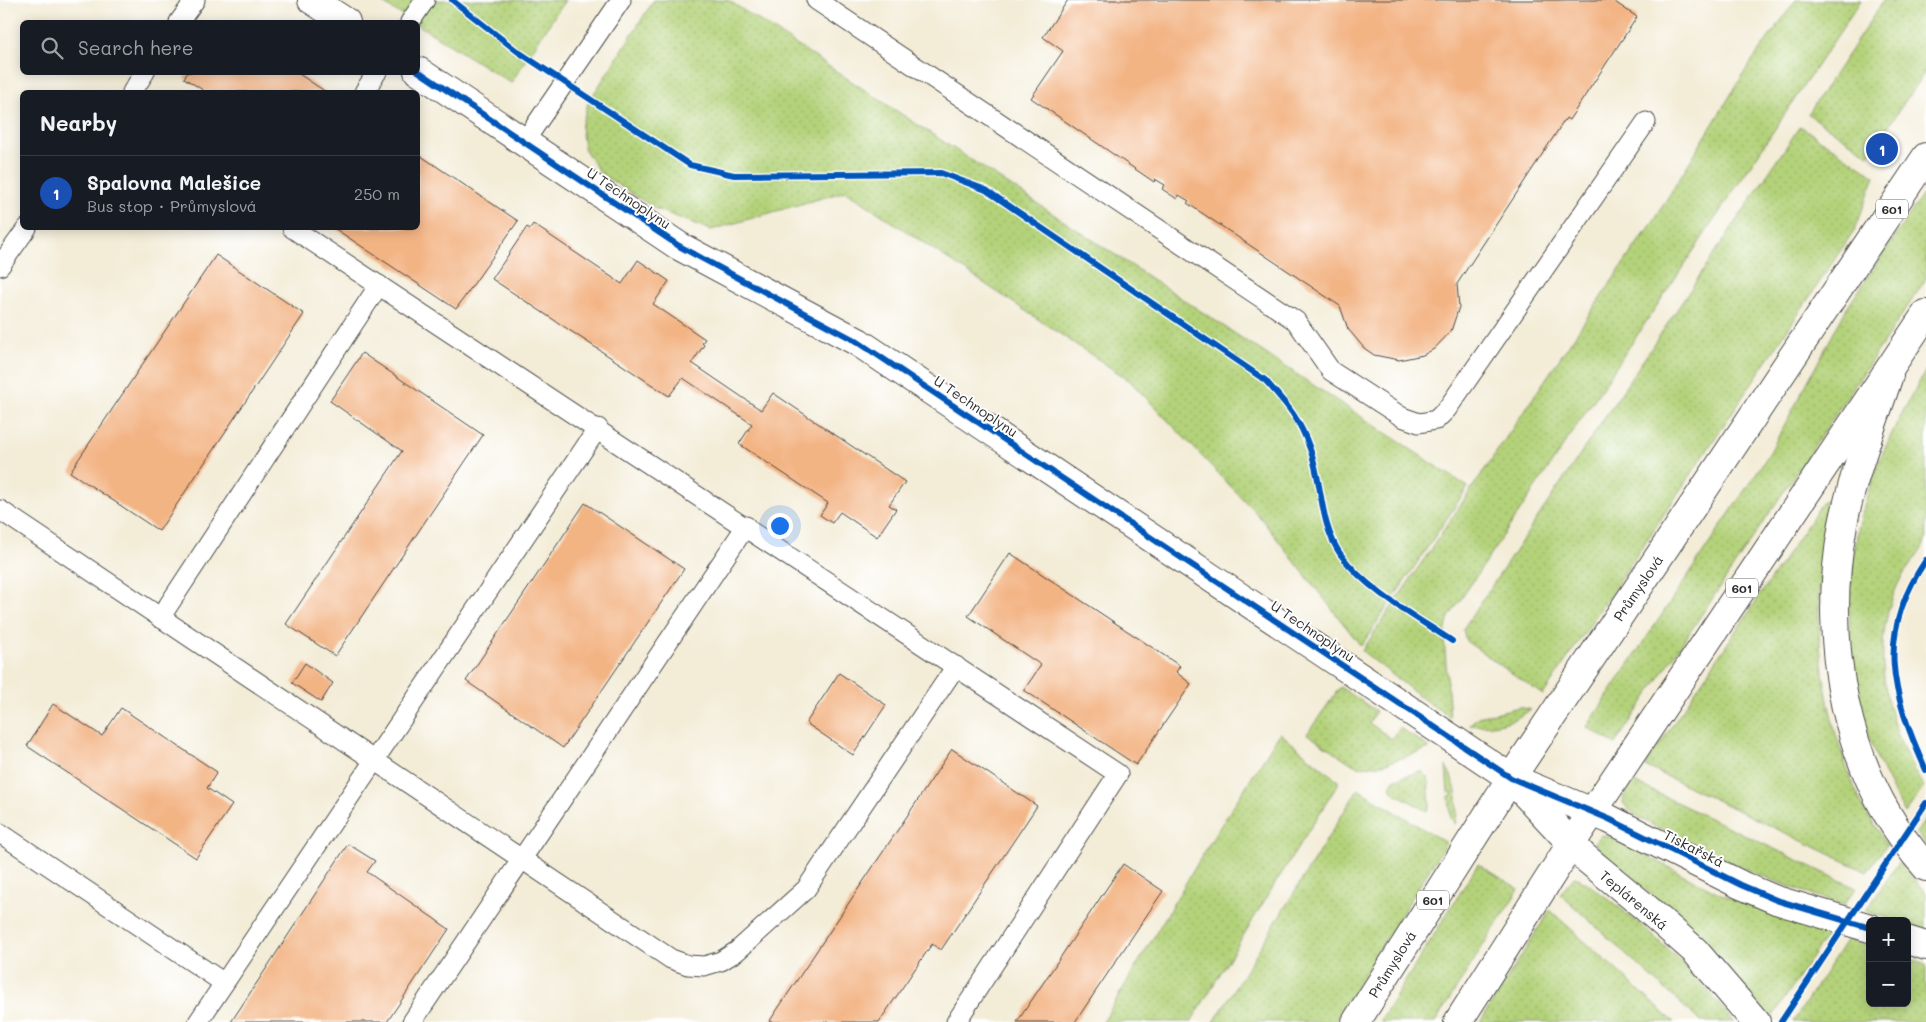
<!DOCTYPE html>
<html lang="en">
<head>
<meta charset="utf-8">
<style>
  :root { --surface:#171b24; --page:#20242c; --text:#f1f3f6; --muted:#9ea1a6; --line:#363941; --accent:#d1495b }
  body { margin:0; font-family:Mali,sans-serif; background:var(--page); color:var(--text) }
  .controls { position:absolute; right:15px; bottom:15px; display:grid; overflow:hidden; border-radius:8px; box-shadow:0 2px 12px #0003 }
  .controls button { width:45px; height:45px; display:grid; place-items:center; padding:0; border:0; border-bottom:1px solid var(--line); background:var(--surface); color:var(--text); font:25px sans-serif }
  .you { position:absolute; left:779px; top:525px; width:18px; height:18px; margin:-12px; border:4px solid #fff; border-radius:50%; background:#1a73e8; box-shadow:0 0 0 8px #1a73e833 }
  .badge { display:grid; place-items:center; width:32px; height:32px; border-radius:50%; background:var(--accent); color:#fff; font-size:16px; font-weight:700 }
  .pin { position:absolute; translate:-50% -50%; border:2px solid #fff; box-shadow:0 1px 5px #0006 }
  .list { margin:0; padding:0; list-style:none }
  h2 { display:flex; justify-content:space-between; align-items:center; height:65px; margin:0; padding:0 20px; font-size:21px }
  h2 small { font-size:16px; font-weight:400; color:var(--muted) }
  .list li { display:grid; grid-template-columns:32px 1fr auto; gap:15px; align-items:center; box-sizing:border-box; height:75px; padding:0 20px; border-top:1px solid var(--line) }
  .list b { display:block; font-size:19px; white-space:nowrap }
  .list p { margin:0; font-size:16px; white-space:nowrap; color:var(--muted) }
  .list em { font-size:16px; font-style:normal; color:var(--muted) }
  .icon { flex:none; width:28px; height:28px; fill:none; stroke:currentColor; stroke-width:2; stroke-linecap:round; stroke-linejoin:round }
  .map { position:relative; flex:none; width:1926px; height:1022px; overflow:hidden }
  .search { position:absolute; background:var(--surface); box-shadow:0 2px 12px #0003; left:20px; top:20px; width:400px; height:55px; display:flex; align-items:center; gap:12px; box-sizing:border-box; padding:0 18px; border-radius:8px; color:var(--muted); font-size:19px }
  .panel { position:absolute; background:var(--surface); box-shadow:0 2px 12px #0003; left:20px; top:90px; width:400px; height:140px; border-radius:8px }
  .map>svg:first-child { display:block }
  .grass { fill:url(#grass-dots); stroke:#6f7e52 }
  .building { fill:#f3b484 }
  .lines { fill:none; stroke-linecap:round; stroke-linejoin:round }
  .lane-casing { stroke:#494845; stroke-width:21 }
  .street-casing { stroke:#494845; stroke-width:30 }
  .secondary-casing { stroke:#494845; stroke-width:30 }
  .primary-casing { stroke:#494845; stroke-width:30 }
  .lane { stroke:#fff; stroke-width:19 }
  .street { stroke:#fff; stroke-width:28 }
  .secondary { stroke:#fff; stroke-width:28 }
  .primary { stroke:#fff; stroke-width:28 }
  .cycleway-casing { stroke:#fff; stroke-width:9 }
  .cycleway { stroke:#0057b8; stroke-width:6 }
  .labels { text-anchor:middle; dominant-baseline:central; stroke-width:4; stroke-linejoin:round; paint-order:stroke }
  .shield { fill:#fff; stroke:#6b6b6b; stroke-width:1 }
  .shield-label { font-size:12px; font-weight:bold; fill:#2b2b2b }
  .street-label { font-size:14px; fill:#2b2b2b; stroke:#fff }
</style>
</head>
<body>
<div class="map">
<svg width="1926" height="1022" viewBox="0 0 1926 1022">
  <defs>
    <pattern id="grass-dots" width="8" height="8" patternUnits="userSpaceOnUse" patternTransform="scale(1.25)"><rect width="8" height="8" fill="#b3d279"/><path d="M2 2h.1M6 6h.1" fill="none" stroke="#9ab469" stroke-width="1.8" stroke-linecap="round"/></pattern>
  </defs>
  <rect width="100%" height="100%" fill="#fff"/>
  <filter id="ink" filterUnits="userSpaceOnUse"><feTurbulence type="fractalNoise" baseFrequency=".02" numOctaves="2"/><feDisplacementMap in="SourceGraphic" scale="10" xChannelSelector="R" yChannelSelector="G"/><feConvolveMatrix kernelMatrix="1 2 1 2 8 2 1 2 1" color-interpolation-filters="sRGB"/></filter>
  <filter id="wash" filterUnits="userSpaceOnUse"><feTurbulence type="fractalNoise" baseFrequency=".0096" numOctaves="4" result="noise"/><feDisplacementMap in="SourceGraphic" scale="20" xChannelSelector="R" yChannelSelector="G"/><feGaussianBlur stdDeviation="1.12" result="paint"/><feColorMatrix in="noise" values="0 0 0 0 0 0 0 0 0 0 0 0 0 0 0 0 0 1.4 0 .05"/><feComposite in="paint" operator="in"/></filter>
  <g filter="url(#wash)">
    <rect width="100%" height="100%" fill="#f3ecd7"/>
    <g class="grass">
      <polygon points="378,0 565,0 511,83"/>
      <polygon points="654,0 728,0 1468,487 1361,646 1259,516 1129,380 846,191 711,230 656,209 600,173 584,148 581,127 588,103"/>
      <polygon points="1796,0 1861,0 1449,617 1444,637 1450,717 1427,702 1362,651 1645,232 1643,238 1749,65"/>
      <polygon points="1884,0 1926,0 1926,70 1869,155 1808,114"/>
      <polygon points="1800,126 1875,176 1855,229 1543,695 1466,641 1463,629"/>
      <polygon points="1926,190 1926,279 1615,744 1587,727 1769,454 1847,308"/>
      <path d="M1926,370C1926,413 1926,456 1926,499C1926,511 1926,529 1926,540C1922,553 1905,569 1899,582C1867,647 1886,728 1924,787L1905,814C1896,797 1887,780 1879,763C1841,677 1841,571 1871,483C1885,443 1905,407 1926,370Z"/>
      <path d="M1826,501L1830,502L1831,506C1826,538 1820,569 1819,601C1817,665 1831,732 1856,791C1863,810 1876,827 1887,844L1867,872L1645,766L1822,503Z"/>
      <path d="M1340,687L1376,711L1369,723L1392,739L1400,728L1430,748C1410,754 1373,772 1354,765L1307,734Z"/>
      <path d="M1520,707L1530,710C1510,724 1492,727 1469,725L1478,717Z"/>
      <polygon points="1280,733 1338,781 1338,784 1263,903 1191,1022 1103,1022 1209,844"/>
      <path d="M1446,766C1457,785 1460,803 1455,824L1451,818L1449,796L1452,795V792H1448Z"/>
      <polygon points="1418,772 1423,772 1428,777 1430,807 1427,811 1393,792 1390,787 1394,780"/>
      <path d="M1634,782L1856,888L1844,905C1786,887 1732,865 1678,838C1660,829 1635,818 1623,803L1624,796Z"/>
      <polygon points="1358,789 1446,843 1334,1022 1214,1022"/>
      <polygon points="1926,819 1926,845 1916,833"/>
      <polygon points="1601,835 1608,836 1721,894 1828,933 1771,1019 1711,948 1599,849 1595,843"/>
      <polygon points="1899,862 1926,893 1926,930 1907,924 1907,921 1896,921 1866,911"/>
      <polygon points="1478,864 1519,889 1435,1022 1380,1022"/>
      <path d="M1574,877C1584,879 1594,889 1603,895C1653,932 1695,973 1734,1022H1701L1560,894Z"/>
      <polygon points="1550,910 1674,1022 1480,1022"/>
      <polygon points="1847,939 1870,946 1870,1003 1907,1003 1907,958 1926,964 1926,1022 1793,1022"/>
    </g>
    <g id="blocks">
      <g class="building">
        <polygon points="1068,0 1612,0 1637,17 1569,120 1566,118 1457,284 1459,307 1451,331 1434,349 1423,355 1399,360 1374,355 1364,348 1348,329 1340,306 1187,203 1189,201 1179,195 1177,199 1162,189 1165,185 1155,179 1154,182 1031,98 1063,51 1043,37"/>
        <polygon points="188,72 296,72 326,92 206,92 184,78"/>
        <polygon points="418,154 518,221 456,309 334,228 418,228"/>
        <polygon points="533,224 622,284 638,260 669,281 653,304 705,339 702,343 704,345 692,363 761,410 773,393 905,482 889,505 896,509 877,537 840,512 832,523 820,515 828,503 739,444 752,424 683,378 669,396 492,279 527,227 530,229"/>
        <polygon points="216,255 304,314 159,531 70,472"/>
        <polygon points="362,353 483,435 335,656 286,624 402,451 330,401"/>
        <polygon points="585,503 684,569 563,748 466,681"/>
        <polygon points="1010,553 1180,666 1176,672 1191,684 1136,765 1024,690 1041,665 968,616"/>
        <polygon points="305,663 333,683 321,702 292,683"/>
        <polygon points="839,673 886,705 853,755 806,723"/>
        <polygon points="53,704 102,736 121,708 217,772 207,788 232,805 196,858 27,746"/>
        <polygon points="952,749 1037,806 941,950 932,944 879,1022 769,1022"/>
        <polygon points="348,844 375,861 367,872 449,929 387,1022 231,1022"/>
        <polygon points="1123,864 1163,891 1075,1022 1017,1022"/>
      </g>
    </g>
  </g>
  <g filter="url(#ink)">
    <use href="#blocks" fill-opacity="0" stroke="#494845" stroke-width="1"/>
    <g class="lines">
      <g class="lane-casing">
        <g id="lane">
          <polyline points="816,0 1296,321 1331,371 1402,417 1419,423 1436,420 1447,409 1646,122"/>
          <polyline points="179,22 195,0"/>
          <polyline points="410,22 425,0"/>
          <polyline points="132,92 145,72"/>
          <polyline points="364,92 377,72"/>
          <polyline points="524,142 621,0"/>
          <polyline points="292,228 1118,774 956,1022"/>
          <polyline points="0,266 27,228"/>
          <polyline points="0,510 671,959 688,965 704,966 721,961 737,951 806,889 956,666"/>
          <polyline points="160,618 379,285"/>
          <polyline points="0,833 224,983"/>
          <polyline points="198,1022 598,428"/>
          <polyline points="412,1022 746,526"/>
        </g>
      </g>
      <g class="street-casing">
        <g id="street">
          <polyline points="312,0 346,22"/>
          <polyline points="418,71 679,246 858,342 1511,778"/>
        </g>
      </g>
      <g class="secondary-casing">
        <g id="secondary">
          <path d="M1889,375C1873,424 1853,474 1843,524C1821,643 1844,775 1926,867"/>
          <polyline points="1511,778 1609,819 1741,885 1776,900 1870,928"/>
          <polyline points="1516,784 1583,856 1645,907 1695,951 1756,1022"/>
          <polyline points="1907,940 1926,946"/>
        </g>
      </g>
      <g class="primary-casing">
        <g id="primary">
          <polyline points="1356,1022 1511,778 1926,157"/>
          <polyline points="1458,1022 1571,844 1926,314"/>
        </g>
      </g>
      <use href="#lane" class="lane"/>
      <use href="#street" class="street"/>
      <use href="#secondary" class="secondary"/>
      <use href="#primary" class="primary"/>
      <g class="cycleway-casing">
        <g id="cycleway">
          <path d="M452,0L517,51L690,165L734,175L941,173L986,190L1265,380C1287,405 1299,417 1310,449C1323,484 1319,524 1341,555C1366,590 1416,617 1452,641"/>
          <polyline points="418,71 679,246 858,342 1511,778 1609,819 1741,885 1776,900 1870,928"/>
          <path d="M1926,560C1875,635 1891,692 1926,770"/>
          <polyline points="1781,1022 1926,803"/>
        </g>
      </g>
      <use href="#cycleway" class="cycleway"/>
    </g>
  </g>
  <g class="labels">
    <g class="shield">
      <rect x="1876" y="199.5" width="32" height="19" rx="4"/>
      <rect x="1726" y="578.5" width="32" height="19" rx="4"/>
      <rect x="1417" y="890.5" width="32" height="19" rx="4"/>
    </g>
    <g class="shield-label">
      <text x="1892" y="209">601</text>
      <text x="1742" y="588">601</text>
      <text x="1433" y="900">601</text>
    </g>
    <g class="street-label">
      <text transform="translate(629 198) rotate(34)">U Technoplynu</text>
      <text transform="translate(976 406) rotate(34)">U Technoplynu</text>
      <text transform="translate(1638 588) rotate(-56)">Průmyslová</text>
      <text transform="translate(1313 631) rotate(34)">U Technoplynu</text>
      <text transform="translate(1694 848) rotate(27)">Tiskařská</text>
      <text transform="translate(1634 900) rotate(40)">Teplárenská</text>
      <text transform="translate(1392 964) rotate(-58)">Průmyslová</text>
    </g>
  </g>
</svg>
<div class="controls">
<button>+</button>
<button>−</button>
</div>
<div class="you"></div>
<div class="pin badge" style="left:1882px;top:149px;background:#1a4fb4">1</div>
<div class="search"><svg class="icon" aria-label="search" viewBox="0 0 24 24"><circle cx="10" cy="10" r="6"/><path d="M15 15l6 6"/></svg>Search here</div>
<section class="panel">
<h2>Nearby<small></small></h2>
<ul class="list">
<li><span class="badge" style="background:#1a4fb4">1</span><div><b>Spalovna Malešice</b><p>Bus stop · Průmyslová</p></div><em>250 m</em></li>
</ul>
</section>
</div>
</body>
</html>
